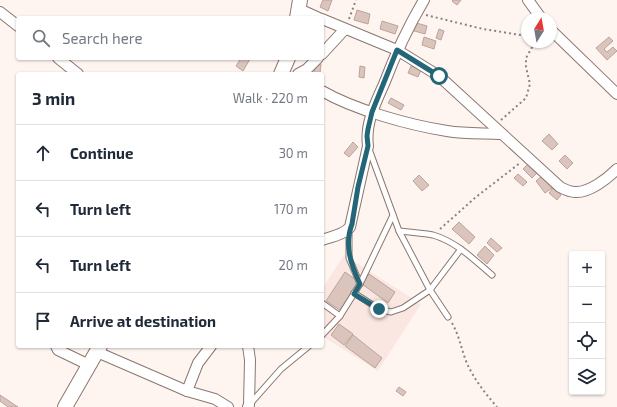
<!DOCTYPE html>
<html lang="en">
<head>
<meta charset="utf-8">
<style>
  :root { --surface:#fff; --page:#f6f6f7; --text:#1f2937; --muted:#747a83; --line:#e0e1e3 }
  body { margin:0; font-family:"Exo 2",sans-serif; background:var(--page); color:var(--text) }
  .controls { position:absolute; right:12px; bottom:12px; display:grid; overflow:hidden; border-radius:4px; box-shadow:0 1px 3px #0004 }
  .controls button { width:36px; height:36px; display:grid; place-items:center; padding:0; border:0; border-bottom:1px solid var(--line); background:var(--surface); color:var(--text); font:20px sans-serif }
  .compass { position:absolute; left:521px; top:12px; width:36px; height:36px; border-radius:50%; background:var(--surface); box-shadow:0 1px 3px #0004; rotate:11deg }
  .stop { position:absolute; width:12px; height:12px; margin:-9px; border:3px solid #236678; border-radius:50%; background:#fff }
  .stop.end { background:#236678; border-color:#fff; box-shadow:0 1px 4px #0008 }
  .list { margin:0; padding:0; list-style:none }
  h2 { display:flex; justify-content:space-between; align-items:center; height:52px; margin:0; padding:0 16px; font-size:17px }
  h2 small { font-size:13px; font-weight:400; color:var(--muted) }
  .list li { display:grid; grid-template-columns:26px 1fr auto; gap:12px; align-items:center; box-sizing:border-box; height:56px; padding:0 16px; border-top:1px solid var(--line) }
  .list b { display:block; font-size:15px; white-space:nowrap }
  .list em { font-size:13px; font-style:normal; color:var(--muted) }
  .icon { flex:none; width:22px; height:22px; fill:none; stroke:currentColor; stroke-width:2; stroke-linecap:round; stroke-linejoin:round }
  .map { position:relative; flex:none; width:617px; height:407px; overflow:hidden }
  .search { position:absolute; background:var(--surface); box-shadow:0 1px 3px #0004; left:16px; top:16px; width:308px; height:44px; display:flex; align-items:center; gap:10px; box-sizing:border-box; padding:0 14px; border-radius:4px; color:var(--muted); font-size:15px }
  .panel { position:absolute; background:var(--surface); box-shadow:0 1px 3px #0004; left:16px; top:72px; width:308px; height:276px; border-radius:4px }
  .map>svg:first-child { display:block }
  .built { fill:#fbe7e1 }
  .building { fill:#dac4bc; stroke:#baa49c }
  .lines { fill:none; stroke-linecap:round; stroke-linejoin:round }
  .lane-casing { stroke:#8b7770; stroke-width:7 }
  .street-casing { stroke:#8b7770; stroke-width:12 }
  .secondary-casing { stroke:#8b7770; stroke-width:16 }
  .path { stroke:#8a827e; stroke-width:2; stroke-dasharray:2 3; stroke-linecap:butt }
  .lane { stroke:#fff; stroke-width:5 }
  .street { stroke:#fff; stroke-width:10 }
  .secondary { stroke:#fff; stroke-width:14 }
  .route { stroke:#236678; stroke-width:5 }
</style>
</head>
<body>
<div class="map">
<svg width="617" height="407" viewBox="0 0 617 407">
  <rect width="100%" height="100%" fill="#fef5f1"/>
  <polygon class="built" points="344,255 421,304 378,371 322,336 322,289"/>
  <g class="building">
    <polygon points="323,0 332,0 328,11 320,7"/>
    <polygon points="453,0 461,0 457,5 452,1"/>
    <polygon points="357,10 370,14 368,24 354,20"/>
    <polygon points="382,21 398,26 395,34 380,29"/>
    <polygon points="413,22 427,26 425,34 411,30"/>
    <polygon points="439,29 444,31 441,40 436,38"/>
    <polygon points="424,37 436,41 434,49 422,45"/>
    <polygon points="609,37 613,41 604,49 607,52 613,47 617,51 607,60 596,48"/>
    <polygon points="241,58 250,59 243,71 236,66"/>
    <polygon points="316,63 321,64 320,73 314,72"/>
    <polygon points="360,66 365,67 364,78 359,77"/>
    <polygon points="411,66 421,70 418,77 408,73"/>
    <polygon points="391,98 404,105 401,110 388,103"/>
    <polygon points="549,134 558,144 552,150 542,141"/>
    <polygon points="353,142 358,147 349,157 344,153"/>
    <polygon points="565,155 573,163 567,169 559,161"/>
    <polygon points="529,163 538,172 532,178 523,169"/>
    <polygon points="518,174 527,182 523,186 514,178"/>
    <polygon points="419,175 429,185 422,191 413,181"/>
    <polygon points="542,176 552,188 545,193 536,181"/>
    <polygon points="553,188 561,195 557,200 549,193"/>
    <polygon points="459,222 475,237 469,244 452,229"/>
    <polygon points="491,238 502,248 497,252 487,243"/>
    <polygon points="485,246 494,255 487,264 477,255"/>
    <polygon points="345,272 359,282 340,310 326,301"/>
    <polygon points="369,274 395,292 388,303 362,284"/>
    <polygon points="339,324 353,334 344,345 331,335"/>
    <polygon points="353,335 382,358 375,368 345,346"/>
    <polygon points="399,387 406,392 403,396 396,391"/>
    <polygon points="0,395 18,407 8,407 0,401"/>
  </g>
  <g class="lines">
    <g class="lane-casing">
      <g id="lane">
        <polyline points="369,149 399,231 430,290 448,317"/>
        <polyline points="349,230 349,258 360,284"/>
        <path d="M399,231C410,232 422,233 433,235C457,242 474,260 492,275"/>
        <polyline points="354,293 379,309 391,312 403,308 430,290 461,249"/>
        <polyline points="322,303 340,316"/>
        <polyline points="322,335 340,316 360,284 393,215"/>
        <polyline points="250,404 281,369 309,346"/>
      </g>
    </g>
    <g class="street-casing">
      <g id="street">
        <polyline points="528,0 541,18"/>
        <polyline points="299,9 319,18"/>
        <polyline points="0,12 18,26"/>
        <path d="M322,19L397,50L439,76L560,187C564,189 569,192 575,192C589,193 607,179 617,169"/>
        <polyline points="551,30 617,94"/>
        <polyline points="322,54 345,29"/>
        <polyline points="58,58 78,74"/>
        <polyline points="298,74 307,69 318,58"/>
        <path d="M322,91C355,110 409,125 447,131C465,134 483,133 502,134"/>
        <path d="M322,240C331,237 345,234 350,227L368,146C365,124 375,104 384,84C395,55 408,27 424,0"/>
        <polyline points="56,346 58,350 89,365"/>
        <polyline points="97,352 187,391 215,399 228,407"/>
        <polyline points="187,391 198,363 211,346"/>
        <polyline points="248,407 249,405 250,360 248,346"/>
      </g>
    </g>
    <g class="secondary-casing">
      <g id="secondary">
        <polyline points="297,18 300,0"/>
        <polyline points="281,74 288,58"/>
        <polyline points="65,407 100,346"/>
      </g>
    </g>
    <g class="path">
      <polyline points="426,15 483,29 527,36"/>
      <polyline points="349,19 356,0"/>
      <polyline points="501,120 526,98 530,84 526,67 526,58 535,42"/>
      <polyline points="440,229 476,197 520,163"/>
      <path d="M452,323C459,335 461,348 466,361C473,378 485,393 497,407"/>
    </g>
    <use href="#lane" class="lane"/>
    <use href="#street" class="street"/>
    <use href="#secondary" class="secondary"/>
  </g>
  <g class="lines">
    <path class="route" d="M379,309L354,294L360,284C351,265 344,245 352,224L358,187L368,146L367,136L368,129L372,112L397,50L439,76"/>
  </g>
</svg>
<div class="controls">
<button>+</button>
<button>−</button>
<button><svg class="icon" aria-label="locate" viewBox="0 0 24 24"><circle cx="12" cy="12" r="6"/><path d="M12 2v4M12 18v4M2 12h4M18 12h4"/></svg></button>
<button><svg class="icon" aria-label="layers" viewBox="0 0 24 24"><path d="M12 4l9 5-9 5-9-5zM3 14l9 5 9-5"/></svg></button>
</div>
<svg class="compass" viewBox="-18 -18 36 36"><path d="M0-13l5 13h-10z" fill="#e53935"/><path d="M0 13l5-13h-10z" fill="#747a83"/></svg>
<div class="stop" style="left:439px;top:76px"></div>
<div class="stop end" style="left:379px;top:309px"></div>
<div class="search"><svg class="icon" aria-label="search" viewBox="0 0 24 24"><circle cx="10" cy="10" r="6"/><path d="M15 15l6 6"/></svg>Search here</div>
<section class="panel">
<h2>3 min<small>Walk · 220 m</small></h2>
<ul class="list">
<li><svg class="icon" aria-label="ahead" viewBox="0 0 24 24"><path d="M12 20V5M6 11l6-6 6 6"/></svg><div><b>Continue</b></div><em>30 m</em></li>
<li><svg class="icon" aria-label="left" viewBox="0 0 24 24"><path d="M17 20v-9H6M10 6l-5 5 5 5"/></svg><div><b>Turn left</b></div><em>170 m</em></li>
<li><svg class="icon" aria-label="left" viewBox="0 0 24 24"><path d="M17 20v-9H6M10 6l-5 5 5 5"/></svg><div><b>Turn left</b></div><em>20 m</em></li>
<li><svg class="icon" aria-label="arrive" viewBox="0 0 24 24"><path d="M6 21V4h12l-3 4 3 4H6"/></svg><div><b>Arrive at destination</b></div></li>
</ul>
</section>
</div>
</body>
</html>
